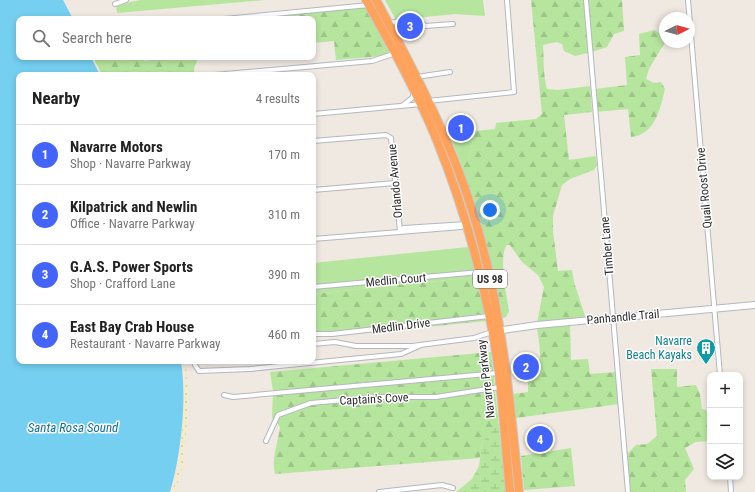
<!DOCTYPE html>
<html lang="en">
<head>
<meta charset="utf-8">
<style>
  :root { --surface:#fff; --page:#f6f6f6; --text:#222; --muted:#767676; --line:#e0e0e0; --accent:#4264fb }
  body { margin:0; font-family:"Roboto Condensed",sans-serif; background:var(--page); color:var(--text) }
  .controls { position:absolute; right:12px; bottom:12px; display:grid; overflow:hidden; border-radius:8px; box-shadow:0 2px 6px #0003 }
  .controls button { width:36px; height:36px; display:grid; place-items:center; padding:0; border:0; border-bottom:1px solid var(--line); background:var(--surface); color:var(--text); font:20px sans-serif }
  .compass { position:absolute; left:659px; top:12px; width:36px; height:36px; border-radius:50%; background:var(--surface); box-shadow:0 2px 6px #0003; rotate:84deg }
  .you { position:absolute; left:490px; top:210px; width:14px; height:14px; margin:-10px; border:3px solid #fff; border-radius:50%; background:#1a73e8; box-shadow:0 0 0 6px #1a73e833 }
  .badge { display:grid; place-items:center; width:26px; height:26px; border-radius:50%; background:var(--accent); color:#fff; font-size:13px; font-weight:700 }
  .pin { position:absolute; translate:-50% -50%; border:2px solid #fff; box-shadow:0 1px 4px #0006 }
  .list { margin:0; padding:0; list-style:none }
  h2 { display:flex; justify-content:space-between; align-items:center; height:52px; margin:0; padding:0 16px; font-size:17px }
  h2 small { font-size:13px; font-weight:400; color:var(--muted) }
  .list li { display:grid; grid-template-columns:26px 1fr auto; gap:12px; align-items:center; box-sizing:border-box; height:60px; padding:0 16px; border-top:1px solid var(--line) }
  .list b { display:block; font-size:15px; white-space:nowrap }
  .list p { margin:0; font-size:13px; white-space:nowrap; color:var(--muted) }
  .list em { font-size:13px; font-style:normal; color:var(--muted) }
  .icon { flex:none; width:22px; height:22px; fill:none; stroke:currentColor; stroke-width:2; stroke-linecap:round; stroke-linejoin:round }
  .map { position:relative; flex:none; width:755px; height:492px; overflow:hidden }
  .search { position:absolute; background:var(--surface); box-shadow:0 2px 6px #0003; left:16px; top:16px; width:300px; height:44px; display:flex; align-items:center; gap:10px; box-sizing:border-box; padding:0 14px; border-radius:8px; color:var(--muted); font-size:15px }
  .panel { position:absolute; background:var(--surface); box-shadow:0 2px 6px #0003; left:16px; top:72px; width:300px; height:292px; border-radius:8px }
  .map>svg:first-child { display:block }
  .grass { fill:#b6e59e }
  .forest { fill:url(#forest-firs) }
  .wetland { fill:url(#wetland-marsh) }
  .sand { fill:url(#sand-dots) }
  .water { fill:#75cff0 }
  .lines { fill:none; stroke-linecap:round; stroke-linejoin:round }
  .street-casing { stroke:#b4b7c1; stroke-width:6 }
  .secondary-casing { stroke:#b4b7c1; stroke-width:8 }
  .highway-casing { stroke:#c9c9c9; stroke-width:10 }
  .street { stroke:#fff; stroke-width:4 }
  .secondary { stroke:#fff; stroke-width:6 }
  .highway { stroke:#ffa35c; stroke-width:8 }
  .labels { text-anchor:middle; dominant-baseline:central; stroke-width:3; stroke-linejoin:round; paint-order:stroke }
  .shield { fill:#fff; stroke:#6d6d6d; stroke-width:1 }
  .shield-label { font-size:11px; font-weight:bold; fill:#2e2e2e }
  .street-label { font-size:12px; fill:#2e2e2e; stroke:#fff }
  .culture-label { font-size:12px; fill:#0d838f; stroke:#fff; text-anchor:end }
  .water-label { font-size:13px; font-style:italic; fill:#0d6fa3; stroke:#fff }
</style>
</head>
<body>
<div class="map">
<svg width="755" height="492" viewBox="0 0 755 492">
  <defs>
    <pattern id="forest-firs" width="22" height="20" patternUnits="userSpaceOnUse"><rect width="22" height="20" fill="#b6e59e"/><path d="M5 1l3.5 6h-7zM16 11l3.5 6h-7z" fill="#9dc588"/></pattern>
    <pattern id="wetland-marsh" width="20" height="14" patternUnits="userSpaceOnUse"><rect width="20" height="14" fill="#b6e59e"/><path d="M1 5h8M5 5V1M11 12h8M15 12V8" fill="none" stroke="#9dc588"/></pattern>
    <pattern id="sand-dots" width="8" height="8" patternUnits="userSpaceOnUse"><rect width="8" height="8" fill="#f3ecc5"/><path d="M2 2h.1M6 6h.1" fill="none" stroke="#d1cbaa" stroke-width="1.8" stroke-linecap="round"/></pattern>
  </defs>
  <rect width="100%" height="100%" fill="#efe9e1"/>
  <g class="grass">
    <polygon points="141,0 266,0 117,13 116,5"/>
    <polygon points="385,0 483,0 485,16 455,14 396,20"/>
    <polygon points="475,131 469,158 462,167 450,135"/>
    <polygon points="468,247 475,272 313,285 313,263"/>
    <polygon points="476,275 476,277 313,294 313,289"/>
  </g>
  <g class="forest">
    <path d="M531,0H584L588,53L575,56L564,51L562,44L556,42L543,45C544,60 543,74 547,89L558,90L590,86L592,112L564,115L569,160L596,156L597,165L594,170L570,179L562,185L553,216V231L558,271L572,270L574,282L586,319L537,323L544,287L538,275L522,262L510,245H507C498,256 507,297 509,311L506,317L503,318L481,222L462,167L469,158L475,131L495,129L496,123L536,119L542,114Z"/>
    <polygon points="588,0 622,0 624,31 614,34 607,47 592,52"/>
    <polygon points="366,7 389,53 383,56 336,60 334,41 313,43 313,19 253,19"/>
    <path d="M654,30L663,35L665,42L649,69L646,79L654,83L661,82L665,89C660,109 655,135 631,137L628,109L596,112L595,89L627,85L625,57L640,55L639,34Z"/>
    <polygon points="93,57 143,57 144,61 174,57 199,57 194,68 194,73 173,75 102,75"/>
    <polygon points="476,277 485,314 332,333 313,333 313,294"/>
    <polygon points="485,318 486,321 337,336"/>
    <path d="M570,324L571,360L588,359L590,374L616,372L619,404L516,418L513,394L528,392V373C547,368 538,341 537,327Z"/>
    <path d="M491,352L495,386C475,389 455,394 435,395C402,397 291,391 274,420L272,418L273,391L270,372Z"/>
    <polygon points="651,369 677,369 677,387 696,385 700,394 702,409 710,411 710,441 696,442 685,448 694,469 685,480 686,492 630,492 627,454 636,445 647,444 657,436"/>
    <path d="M495,390L499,427L498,426L482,442L480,458L275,474C271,459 278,443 280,427L277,423L280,417L311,404L378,399H436Z"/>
    <polygon points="571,448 575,486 524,490 521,456"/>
  </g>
  <polygon class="wetland" points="498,425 499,427 506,492 456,492 472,479 479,466 482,442"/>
  <polygon class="sand" points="184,361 185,361 189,391 184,462 175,492 172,492 179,467 186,381"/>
  <path class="water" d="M0,0H63L73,19H19V57H91L100,75H19V361H181C187,399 181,456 170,492H0Z"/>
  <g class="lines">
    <g class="street-casing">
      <g id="street">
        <polyline points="586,0 628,492"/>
        <polyline points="688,0 720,375"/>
        <polyline points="115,4 126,0"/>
        <polyline points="224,19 369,5"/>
        <polyline points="389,23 417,18 425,26 453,24"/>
        <polyline points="214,75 372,61 390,55 394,51"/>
        <polyline points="417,77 450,72"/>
        <polyline points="428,101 514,92 507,0"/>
        <polyline points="403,105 412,98 414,93"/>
        <polyline points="313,114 422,104"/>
        <polyline points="313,141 386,135 391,138 400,231"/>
        <polyline points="313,190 395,183"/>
        <polyline points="400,231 403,228 467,224"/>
        <polyline points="313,239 461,227 467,224"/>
        <polyline points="313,287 480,272"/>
        <polyline points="313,334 332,334 489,316"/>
        <polyline points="313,344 335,342 356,346 412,346 474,338 492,332"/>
        <polyline points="194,361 195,365 199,371 250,369 401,354 421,345"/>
        <polyline points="224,395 233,397 498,373"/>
        <polyline points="266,441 278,415 311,403 378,397 436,397 500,387"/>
        <polyline points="730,477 731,492"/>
        <polyline points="379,492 442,485 453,488"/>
      </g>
    </g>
    <g class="secondary-casing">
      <polyline id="secondary" points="496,331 537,325 755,305"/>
    </g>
    <g class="highway-casing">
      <g id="highway">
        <path d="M366,0C391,45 416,90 436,138C459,195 477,254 489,314C502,373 504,433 510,492"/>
        <path d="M376,0C415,72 453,144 476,223C502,311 510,401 519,492"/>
      </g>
    </g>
    <use href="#street" class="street"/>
    <use href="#secondary" class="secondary"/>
    <use href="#highway" class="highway"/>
  </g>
  <defs>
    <g id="building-pin" transform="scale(1)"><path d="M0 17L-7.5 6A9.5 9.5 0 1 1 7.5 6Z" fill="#0f9aa8" stroke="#fff"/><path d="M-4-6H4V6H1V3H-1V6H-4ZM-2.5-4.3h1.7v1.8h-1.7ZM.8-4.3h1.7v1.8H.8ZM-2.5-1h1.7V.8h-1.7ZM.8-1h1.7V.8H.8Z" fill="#fff"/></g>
  </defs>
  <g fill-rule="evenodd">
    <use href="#building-pin" x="706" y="348"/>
  </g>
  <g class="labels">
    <rect class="shield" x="473" y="270" width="34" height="18" rx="3"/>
    <g class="shield-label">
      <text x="490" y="279">US 98</text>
    </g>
    <g class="street-label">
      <text transform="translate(395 181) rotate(-95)">Orlando Avenue</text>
      <text transform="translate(704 188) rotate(-95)">Quail Roost Drive</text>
      <text transform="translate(607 246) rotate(-95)">Timber Lane</text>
      <text transform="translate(396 280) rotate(-5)">Medlin Court</text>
      <text transform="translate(623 317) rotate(-5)">Panhandle Trail</text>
      <text transform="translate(401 326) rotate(-7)">Medlin Drive</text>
      <text transform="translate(486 379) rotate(-97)">Navarre Parkway</text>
      <text transform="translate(374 399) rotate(-3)">Captain's Cove</text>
    </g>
    <g class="culture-label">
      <text x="692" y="341">Navarre<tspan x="692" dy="14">Beach Kayaks</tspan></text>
    </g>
    <g class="water-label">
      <text x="73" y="427">Santa Rosa Sound</text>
    </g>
  </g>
</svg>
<div class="controls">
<button>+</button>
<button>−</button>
<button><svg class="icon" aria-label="layers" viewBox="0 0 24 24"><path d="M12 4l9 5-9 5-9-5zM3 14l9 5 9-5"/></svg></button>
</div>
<svg class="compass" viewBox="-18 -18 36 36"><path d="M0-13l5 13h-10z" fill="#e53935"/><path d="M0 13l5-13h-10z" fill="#767676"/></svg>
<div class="you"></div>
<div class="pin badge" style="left:461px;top:128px">1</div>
<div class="pin badge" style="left:526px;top:367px">2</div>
<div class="pin badge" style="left:410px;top:26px">3</div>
<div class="pin badge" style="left:540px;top:439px">4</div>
<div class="search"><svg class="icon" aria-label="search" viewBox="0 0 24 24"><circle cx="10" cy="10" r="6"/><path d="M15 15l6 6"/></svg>Search here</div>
<section class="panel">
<h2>Nearby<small>4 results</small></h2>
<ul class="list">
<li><span class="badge">1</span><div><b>Navarre Motors</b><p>Shop · Navarre Parkway</p></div><em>170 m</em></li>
<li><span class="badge">2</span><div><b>Kilpatrick and Newlin</b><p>Office · Navarre Parkway</p></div><em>310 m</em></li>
<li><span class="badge">3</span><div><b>G.A.S. Power Sports</b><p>Shop · Crafford Lane</p></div><em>390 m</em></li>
<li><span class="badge">4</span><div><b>East Bay Crab House</b><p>Restaurant · Navarre Parkway</p></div><em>460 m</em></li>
</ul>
</section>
</div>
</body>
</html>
